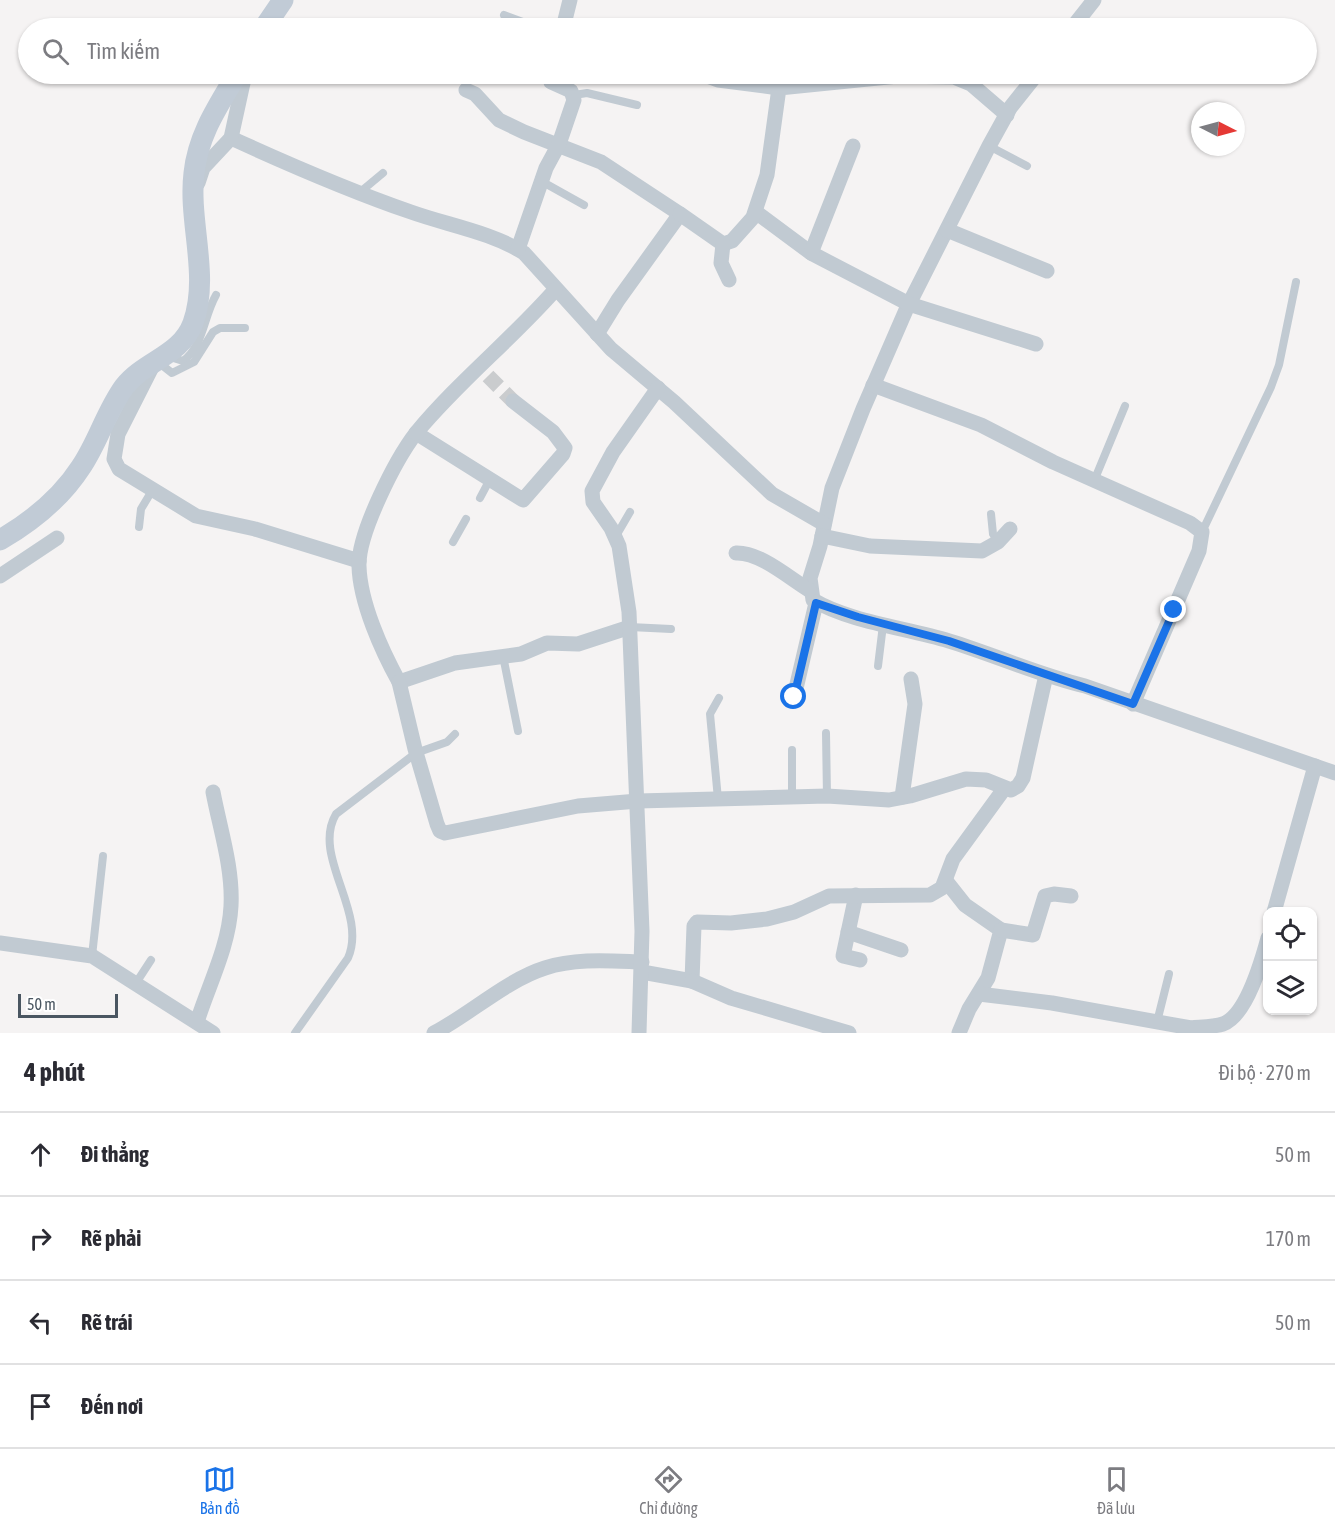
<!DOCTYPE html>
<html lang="vi">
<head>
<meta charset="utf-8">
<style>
  :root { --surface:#fff; --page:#f2f2f3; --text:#2b2b33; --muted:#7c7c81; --line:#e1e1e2; --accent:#1a73e8 }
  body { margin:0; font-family:"Asap Condensed",sans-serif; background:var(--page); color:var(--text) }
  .controls { position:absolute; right:18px; bottom:18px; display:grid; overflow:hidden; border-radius:12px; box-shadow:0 2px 4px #0004 }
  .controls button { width:54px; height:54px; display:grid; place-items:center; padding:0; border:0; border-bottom:2px solid var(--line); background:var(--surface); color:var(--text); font:30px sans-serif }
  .compass { position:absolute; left:1191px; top:102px; width:54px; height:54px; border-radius:50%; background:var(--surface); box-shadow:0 2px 4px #0004; rotate:96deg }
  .scale { position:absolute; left:18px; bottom:15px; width:100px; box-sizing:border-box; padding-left:6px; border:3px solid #4a5661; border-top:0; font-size:16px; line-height:21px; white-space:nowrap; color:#4a5661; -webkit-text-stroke:4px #fff; paint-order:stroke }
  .stop { position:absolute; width:18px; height:18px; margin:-14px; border:4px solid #1a73e8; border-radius:50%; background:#fff }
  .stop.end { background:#1a73e8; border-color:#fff; box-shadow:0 2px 6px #0008 }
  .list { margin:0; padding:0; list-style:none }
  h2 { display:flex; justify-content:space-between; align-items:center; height:78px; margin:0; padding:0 24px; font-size:26px }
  h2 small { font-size:20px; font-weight:400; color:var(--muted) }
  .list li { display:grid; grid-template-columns:39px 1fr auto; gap:18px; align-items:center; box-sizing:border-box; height:84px; padding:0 24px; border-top:2px solid var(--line) }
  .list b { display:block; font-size:22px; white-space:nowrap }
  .list em { font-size:20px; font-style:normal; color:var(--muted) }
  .icon { flex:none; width:33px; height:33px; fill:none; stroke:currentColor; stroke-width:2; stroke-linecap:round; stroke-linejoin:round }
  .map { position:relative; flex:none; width:1335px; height:1033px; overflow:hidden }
  .search { position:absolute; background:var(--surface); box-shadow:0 2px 4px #0004; left:18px; right:18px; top:18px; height:66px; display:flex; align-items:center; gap:15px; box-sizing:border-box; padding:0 21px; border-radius:33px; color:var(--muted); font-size:22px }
  .sheet { height:414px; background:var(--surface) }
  nav { display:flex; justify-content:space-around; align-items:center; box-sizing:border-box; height:84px; border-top:2px solid var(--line); background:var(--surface); font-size:16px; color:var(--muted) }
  nav a { display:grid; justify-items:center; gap:3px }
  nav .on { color:var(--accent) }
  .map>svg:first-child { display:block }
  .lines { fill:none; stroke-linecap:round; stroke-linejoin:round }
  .street-tunnel { stroke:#caccce; stroke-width:15; stroke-dasharray:15 8; stroke-linecap:butt }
  .lane { stroke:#c1cad2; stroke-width:8 }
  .street { stroke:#c1cad2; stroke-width:15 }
  .secondary { stroke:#c1cbd6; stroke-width:21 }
  .route { stroke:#1a73e8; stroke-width:8 }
</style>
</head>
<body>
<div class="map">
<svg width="1335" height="1033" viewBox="0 0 1335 1033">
  <rect width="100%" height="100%" fill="#f5f3f3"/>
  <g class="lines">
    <polyline class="street-tunnel" points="488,376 513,401"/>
    <g class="lane">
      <polyline points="504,15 539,28"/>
      <polyline points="574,95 587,93 637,105"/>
      <polyline points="989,146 1027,166"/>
      <polyline points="541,181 584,205"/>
      <polyline points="359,193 383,173"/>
      <path d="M170,357L183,361C204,345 203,318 216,295"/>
      <polyline points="158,362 172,373 194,362 213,332 220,328 245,328"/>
      <polyline points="1094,481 1125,406"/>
      <polyline points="480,498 489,481"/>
      <polyline points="991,514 993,534 998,542"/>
      <polyline points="139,527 141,509 153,489"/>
      <polyline points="1202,532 1271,387 1279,365 1296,282"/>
      <polyline points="616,536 630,512"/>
      <polyline points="453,542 466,519"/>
      <polyline points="630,627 671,629"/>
      <polyline points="503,656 518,731"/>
      <polyline points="878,666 883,625"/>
      <polyline points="826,733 827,796"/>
      <polyline points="792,750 792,797"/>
      <polyline points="718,799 710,714 719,698"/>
      <polyline points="92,956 103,856"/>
      <polyline points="136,983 151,960"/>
      <polyline points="1157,1022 1169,974"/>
      <path d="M295,1033L348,958C368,912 311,856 336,814L416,753L447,742L455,734"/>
    </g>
    <g class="street">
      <polyline points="563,28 570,0"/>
      <polyline points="1072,28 1094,0"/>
      <polyline points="702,74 718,80 779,88"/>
      <path d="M1037,74L1010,108L989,146L906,310L863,409L832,488L820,546L810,578L813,600C850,622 907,628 949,641C995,655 1039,675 1085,686L1335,773"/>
      <polyline points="466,90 475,94 499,120 524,132 601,162 680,214 618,300 597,334"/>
      <path d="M231,138C290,165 350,191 411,212C447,225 491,232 524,253L611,349L674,402L772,494L824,524"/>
      <polyline points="198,183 203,168 231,138 245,74"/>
      <polyline points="680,214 723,244 732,241 757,213 811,253 909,304 1036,344"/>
      <polyline points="754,214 767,175 779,88 898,76 954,77 971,84 1007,115"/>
      <polyline points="947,230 1047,271"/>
      <polyline points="723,244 721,263 729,280"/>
      <polyline points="518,249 546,168 559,144 574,100 571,91 551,82 552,74"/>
      <polyline points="811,253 853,146"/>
      <polyline points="152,367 118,434 114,459 119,469 196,516 255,529 359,561"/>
      <polyline points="873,385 981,425 1053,462 1190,523 1202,532 1199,551 1133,704"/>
      <path d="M513,401L553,432L565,448L563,454L523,500L416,433C396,459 358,533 359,566C360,603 382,651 399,682L455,663L521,654L547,643L578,644L630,627"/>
      <path d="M416,433C459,381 511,340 555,290"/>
      <polyline points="822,536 870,546 982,551 998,542 1010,529"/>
      <path d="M736,553C760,552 789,578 809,590"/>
      <polyline points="0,576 57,538"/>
      <polyline points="399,682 415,749 437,824 440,831 445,833 578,806 638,801 827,796 889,800 910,796 966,779 986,780 1011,790 1018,786 1023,778 1046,675"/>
      <polyline points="794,697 816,603"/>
      <polyline points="902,797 915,704 911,679"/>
      <polyline points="946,881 965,905 1001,930 988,978 969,1009 959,1033"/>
      <polyline points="856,895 843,956 860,960"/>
      <polyline points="1274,912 1315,766"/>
      <polyline points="1001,930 1033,935 1045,896 1054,894 1071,896"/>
      <polyline points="848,932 901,950"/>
      <polyline points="0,943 92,956 213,1033"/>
      <polyline points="642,972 692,981 694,926 697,922 731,923 767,919 794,912 829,896 930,895 942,888 953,859 1004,789"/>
      <polyline points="692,981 731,998 849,1033"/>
      <path d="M979,994L1052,1003L1191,1028C1201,1027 1213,1027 1223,1024C1247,1015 1262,960 1268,938"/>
      <path d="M197,1022C209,984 229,946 231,906C233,868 220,829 213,792"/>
      <path d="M434,1033C470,1014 507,980 545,968C576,958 610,961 642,962"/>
      <polyline points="639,1033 642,931 629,612 619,546 611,528 593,502 592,491 613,452 658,388"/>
    </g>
    <g class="secondary">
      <polyline points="264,28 283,0"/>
      <path d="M0,540C31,522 61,498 81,467C98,442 106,412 124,387C144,361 181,356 193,323C210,275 188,222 194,173C198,135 218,106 237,74"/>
    </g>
  </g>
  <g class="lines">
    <polyline class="route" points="794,697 816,603 858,617 949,641 1133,704 1174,610"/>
  </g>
</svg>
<div class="controls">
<button><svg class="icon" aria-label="locate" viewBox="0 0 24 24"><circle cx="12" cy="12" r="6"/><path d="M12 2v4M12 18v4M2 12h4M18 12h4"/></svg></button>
<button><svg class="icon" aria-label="layers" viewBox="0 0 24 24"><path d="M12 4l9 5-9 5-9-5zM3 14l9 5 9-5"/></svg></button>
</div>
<svg class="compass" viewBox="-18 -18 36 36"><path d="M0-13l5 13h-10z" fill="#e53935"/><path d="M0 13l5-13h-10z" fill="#7c7c81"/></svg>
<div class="scale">50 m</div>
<div class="stop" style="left:794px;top:697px"></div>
<div class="stop end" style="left:1174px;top:610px"></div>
<div class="search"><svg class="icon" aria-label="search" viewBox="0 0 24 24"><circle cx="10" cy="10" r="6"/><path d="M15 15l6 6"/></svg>Tìm kiếm</div>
</div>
<section class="sheet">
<h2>4 phút<small>Đi bộ · 270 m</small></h2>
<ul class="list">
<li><svg class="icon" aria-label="ahead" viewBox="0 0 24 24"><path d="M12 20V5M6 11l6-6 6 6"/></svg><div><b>Đi thẳng</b></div><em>50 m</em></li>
<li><svg class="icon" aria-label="right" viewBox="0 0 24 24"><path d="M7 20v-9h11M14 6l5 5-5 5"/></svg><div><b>Rẽ phải</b></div><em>170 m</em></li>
<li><svg class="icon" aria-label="left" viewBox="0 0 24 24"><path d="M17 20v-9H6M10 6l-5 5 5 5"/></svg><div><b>Rẽ trái</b></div><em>50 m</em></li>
<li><svg class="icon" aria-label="arrive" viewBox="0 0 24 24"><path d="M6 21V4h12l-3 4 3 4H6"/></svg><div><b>Đến nơi</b></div></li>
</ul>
</section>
<nav>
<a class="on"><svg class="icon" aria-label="map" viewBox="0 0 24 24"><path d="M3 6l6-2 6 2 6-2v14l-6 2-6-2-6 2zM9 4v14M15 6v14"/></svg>Bản đồ</a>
<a><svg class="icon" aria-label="directions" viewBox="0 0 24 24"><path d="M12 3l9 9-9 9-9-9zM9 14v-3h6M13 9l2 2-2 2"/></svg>Chỉ đường</a>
<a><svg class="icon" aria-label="saved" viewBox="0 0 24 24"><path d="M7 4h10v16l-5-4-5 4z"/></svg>Đã lưu</a>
</nav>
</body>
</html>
